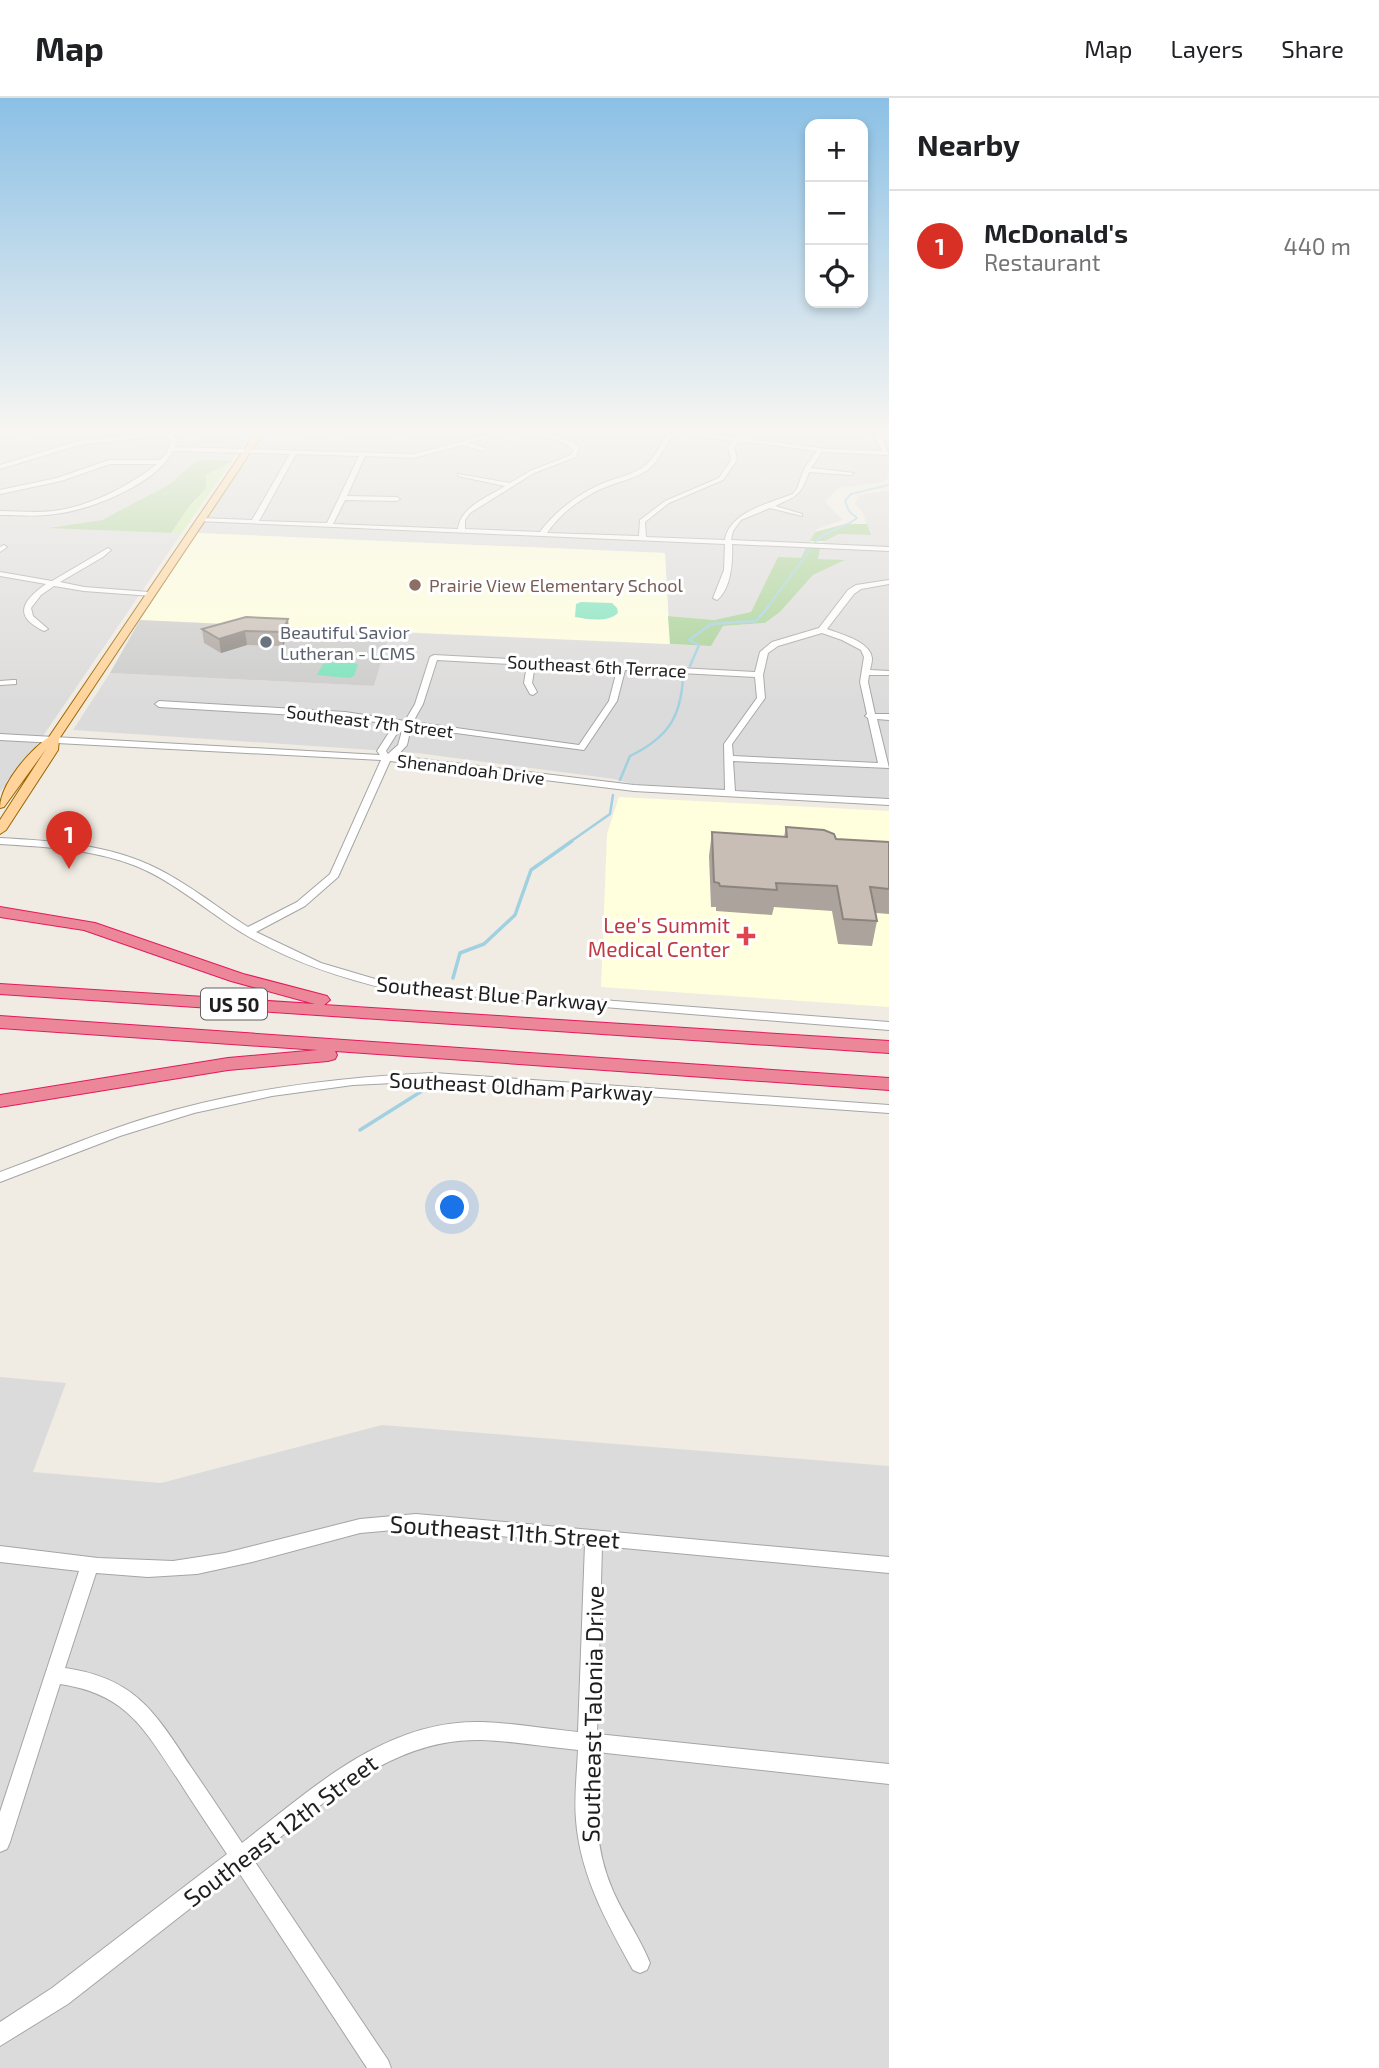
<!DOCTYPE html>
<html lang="en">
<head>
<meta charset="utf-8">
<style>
  :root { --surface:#fff; --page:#f2f2f2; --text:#202124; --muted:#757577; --line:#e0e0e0; --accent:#d93025 }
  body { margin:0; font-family:"Exo 2",sans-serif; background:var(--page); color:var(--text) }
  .controls { position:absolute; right:21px; top:21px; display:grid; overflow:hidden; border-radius:14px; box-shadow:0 4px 10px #0003 }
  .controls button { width:63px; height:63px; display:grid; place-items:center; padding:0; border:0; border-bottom:2px solid var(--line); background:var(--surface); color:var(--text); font:35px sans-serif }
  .you { position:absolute; left:453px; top:1110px; width:24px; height:24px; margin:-18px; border:5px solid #fff; border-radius:50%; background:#1a73e8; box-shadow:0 0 0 10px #1a73e833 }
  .badge { display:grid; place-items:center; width:46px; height:46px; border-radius:50%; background:var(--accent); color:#fff; font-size:23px; font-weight:700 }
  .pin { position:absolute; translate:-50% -58px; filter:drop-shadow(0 2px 4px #0008) }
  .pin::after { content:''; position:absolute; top:37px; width:24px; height:21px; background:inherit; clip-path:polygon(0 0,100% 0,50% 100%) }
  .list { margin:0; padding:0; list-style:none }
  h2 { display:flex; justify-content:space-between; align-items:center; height:91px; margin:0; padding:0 28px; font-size:30px }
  h2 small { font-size:23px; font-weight:400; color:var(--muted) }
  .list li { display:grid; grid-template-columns:46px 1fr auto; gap:21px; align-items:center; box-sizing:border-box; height:112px; padding:0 28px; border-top:2px solid var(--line) }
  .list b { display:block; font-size:26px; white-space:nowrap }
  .list p { margin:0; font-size:23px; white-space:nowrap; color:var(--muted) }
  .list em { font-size:23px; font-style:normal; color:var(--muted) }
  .icon { flex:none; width:38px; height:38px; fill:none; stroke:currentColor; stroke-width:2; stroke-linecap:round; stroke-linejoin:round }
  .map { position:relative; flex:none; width:889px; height:1970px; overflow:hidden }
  header { display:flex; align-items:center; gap:42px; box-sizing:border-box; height:98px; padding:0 35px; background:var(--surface); border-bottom:2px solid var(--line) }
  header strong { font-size:33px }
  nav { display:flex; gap:38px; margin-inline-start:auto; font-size:24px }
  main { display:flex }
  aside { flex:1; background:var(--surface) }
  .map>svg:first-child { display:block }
  .residential { fill:#dcdbdb }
  .education { fill:#ffd }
  .religious { fill:#ccc }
  .grass { fill:#c9eda6 }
  .forest { fill:#a7d195 }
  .pitch { fill:#7ce3bc }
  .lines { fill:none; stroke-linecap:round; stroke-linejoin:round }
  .stream-far2 { stroke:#a1d1e0; stroke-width:2 }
  .stream-far1 { stroke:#a1d1e0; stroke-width:2.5 }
  .stream { stroke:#a1d1e0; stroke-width:3.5 }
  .minor-casing { stroke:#a5a5a5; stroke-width:2 }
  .major-casing { stroke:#986600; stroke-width:2 }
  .highway-casing { stroke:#e41a5e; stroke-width:2 }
  .minor { fill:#fff; fill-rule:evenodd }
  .major { fill:#ffd399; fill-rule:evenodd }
  .highway { fill:#ec8699; fill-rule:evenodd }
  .wall { fill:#aca39d }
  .shaded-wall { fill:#8c857f }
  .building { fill:#c8beb6; stroke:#8c857f; stroke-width:2 }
  .education-dot { fill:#8d6e63; stroke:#fff; stroke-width:2.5 }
  .worship-dot { fill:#6b7280; stroke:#fff; stroke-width:2.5 }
  .health-dot { fill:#e0444e; stroke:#fff; stroke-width:2.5 }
  .labels { text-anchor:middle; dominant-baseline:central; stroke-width:6; stroke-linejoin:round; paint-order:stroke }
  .far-education-label { font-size:18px; fill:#785e54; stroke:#fff; text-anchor:start }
  .far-worship-label { font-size:18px; fill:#5b616d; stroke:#fff; text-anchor:start }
  .far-street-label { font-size:18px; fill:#1e1e1e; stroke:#fff }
  .shield { fill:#fff; stroke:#626262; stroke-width:2 }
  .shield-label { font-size:19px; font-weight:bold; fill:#1e1e1e }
  .health-label { font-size:21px; fill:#be3a42; stroke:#fff; text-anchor:end }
  .street-label { font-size:21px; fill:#1e1e1e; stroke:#fff }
  .near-street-label { font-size:24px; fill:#1e1e1e; stroke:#fff }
</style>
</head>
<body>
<header>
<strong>Map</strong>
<nav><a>Map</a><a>Layers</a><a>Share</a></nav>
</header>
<main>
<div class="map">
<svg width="889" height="1970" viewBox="0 0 889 1970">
  <rect width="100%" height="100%" fill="#f0ece3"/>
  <g class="residential">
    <polygon points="31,331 254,331 232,363 197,362 170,386 102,422 53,429 181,436 30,657 0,694 0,338"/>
    <polygon points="269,331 889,331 889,372 887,381 883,384 838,390 825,404 843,422 817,431 801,460 778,460 751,514 714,522 668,518 665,455 196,435"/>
    <polygon points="882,393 889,393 889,701 633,686 614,681 417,655 73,632 110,575 374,588 390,534 711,548 723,528 765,525 780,514 813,477 843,463 818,461 820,446 839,436 870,437 863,415 855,406 859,397"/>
    <polygon points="0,1279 66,1285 33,1374 161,1385 382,1327 889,1368 889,1970 0,1970"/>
  </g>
  <g class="education">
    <polygon points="196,435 665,455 670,546 140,522"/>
    <polygon points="619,699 889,713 889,909 601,889 607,736"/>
  </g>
  <polygon class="religious" points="140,522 390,534 374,588 110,575"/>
  <polygon class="grass" points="232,363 181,436 171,435 188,410 196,403 206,377"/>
  <g class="forest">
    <polygon points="197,362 232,363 206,377 206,390 188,410 171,435 48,430 102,422 170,386"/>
    <polygon points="845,426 867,426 871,437 839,436 825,443 810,443 815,434"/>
    <polygon points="807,448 820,449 818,461 845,462 813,477 780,514 765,525 723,528 711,548 670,546 668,518 714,522 751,514 778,459 801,460"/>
  </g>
  <g class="pitch">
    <path d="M581,504L612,505L617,510L618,515C607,525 588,521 575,519L576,506Z"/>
    <polygon points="342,563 358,566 354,578 349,580 317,577 323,566"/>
  </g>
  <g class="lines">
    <g class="stream-far2">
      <path d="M815,444C827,431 844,431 857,420L849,413L845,403L851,396L889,387"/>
      <polyline points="766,511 811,451"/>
    </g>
    <g class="stream-far1">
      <polyline points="690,568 699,547 689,542 711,526 756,523 768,509"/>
      <path d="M620,682L630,658C667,640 681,620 683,579"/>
      <polyline points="570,744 610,716 613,697"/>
    </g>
    <g class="stream">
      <polyline points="453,880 460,855 484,846 515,817 531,772 572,743"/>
      <polyline points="360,1032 422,993"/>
    </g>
    <g class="minor-casing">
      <g id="minor">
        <polygon points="24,331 35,331 0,340 0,336"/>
        <path d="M161,331H167L169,334L212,331L172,337L177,343L175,349L414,356L508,331H517L559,339L575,345L579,350L576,359L534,375L470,415L465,422V431L540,434C556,412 581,394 606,384C619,379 636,376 647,366C656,358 661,345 668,334L655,331H677L738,340L747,331H753L743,340L827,351L882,353L873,334L851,331H878L889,357L822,354L811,370L854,375L851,377L809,374C801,397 797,398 775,408L802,416V418L770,410L741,422L733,433L731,442L889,449V453L732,446C733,464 731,491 717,502L713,500L724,472L725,446L197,423V421L199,420L252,422L290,356L173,353C156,386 91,412 55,416C37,419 18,417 0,417V413C18,413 36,415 54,413C91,408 129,388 157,366H110L61,383L0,396V392L57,380L109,362H160L167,355L171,343L166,337L79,347L0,371V367L78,343L164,334ZM511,334L555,341L574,351L571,357L530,373L510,385L458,376V378L505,388C488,399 460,409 458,431L333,426L345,402L397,403L400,401L397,399L347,398L365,358L414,360L462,347L483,353L485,350L468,345ZM674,335L734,343L728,349L731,362L719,380L665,403L640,422L639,438L547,435C561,414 585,397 608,388C621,383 637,380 649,371C660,362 666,346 674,335ZM740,343L817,353L804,371L797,391L793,396C770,405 729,414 725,442L646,439L645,424L669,405L723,382L737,362L734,349ZM296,356L359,358L327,425L259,423Z"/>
        <polygon points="260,331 380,334 410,331 380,338 262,334"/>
        <polygon points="4,447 7,449 0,454 0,449"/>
        <path d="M108,450L111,452L103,459L60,484L84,489L149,494L153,496L152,498L84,493L54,488L41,497L31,510L33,518L48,531L44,533C12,518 23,502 46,486L0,478V474L52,483Z"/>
        <path d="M889,482V486L861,491L854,496L827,531C840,536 870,543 872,560C872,564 871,568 870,572L889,573V577H869L868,584L875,616H889V622L877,621L889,670L733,663L735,693L889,701V707L634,693L390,663L338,779L305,808L256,834L321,865L392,886L889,924V932L392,892C340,880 290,863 244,836C208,814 175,784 136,768C92,751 46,749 0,746V740C53,743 109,746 158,771C190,787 218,810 248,829L297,804L330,776L381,662L0,642V636L380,657L377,653L390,633L399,627L345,620L159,609L155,606L159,603L345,614L405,623L415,606L430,559L434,557L755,574L760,554L772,544L819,530L848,492L856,487ZM822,535L842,542L861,552L864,559L860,584L867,616L865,618L868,620L878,665L733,658L732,646L765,600L763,577L768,555L778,548ZM437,562L527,567L524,585L530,596L533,597L537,594L532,585L535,567L617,572L609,603L579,647L413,624L423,606ZM625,572L755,579L757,600L724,646L725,692L634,687L397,658L407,647L411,629L584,652L617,603ZM402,633L398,647L388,656L386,653L396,637Z"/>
        <polygon points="13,582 16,582 16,586 0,587 0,583"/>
        <path d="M434,975L889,1007V1015L434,983L353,987L272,998L194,1015L120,1038L0,1084V1074C50,1056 99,1034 150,1019C243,991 337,979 434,975Z"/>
        <path d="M416,1416L889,1459V1475L602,1448L597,1636L889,1666V1686L597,1654C595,1703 593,1747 613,1793C624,1818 640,1840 650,1865L647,1872L640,1875L633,1872C607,1825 580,1777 576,1722C574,1700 577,1675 578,1652C546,1649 513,1643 481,1642C389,1640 321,1708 253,1761L388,1962L391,1970H367L238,1773L68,1906L0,1948V1924L52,1890L227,1756C210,1731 193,1705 177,1680C143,1629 126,1596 60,1586L10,1744L7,1751L0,1754V1714L79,1473L0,1464V1448L98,1460L173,1463L225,1455L360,1421ZM416,1430L585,1446L578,1634C547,1631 514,1625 482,1624C386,1621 313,1690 242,1745C225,1719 208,1694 191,1669C155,1614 135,1580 65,1570L96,1475L148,1479L197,1476L252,1464L360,1435Z"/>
      </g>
    </g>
    <g class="major-casing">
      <path id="major" d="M258,331H266L59,641L58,652L6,732L0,736V722L46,651L4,709L0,710C0,686 30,652 49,639Z"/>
    </g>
    <g class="highway-casing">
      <g id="highway">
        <polygon points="0,809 95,825 243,876 327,898 330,902 324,907 889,943 889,955 0,896 0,886 315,906 231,883 84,832 0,819"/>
        <polygon points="0,918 889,980 889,992 335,953 337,957 335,961 328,963 228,972 0,1009 0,997 228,960 318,952 0,930"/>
      </g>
    </g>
    <use href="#minor" class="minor"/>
    <use href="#major" class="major"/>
    <use href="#highway" class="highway"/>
  </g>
  <g class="wall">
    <polygon points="288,521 289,535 283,548 247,547 221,555 204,545 202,531"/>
    <polygon points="786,729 836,741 889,746 889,816 876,815 877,823 872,848 838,846 832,813 774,809 772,817 716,813 716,809 711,809 709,758 712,734 784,739"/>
  </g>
  <g class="shaded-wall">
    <polygon points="288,521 289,535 283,548 282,534"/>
    <polygon points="245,533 247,547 221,555 219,541"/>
  </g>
  <g class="building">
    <polygon points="246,519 288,521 282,534 245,533 219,541 202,531"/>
    <polygon points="786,729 824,732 834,736 836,741 889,744 889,791 870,789 877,823 843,821 837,788 776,785 777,792 720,788 719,785 714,784 712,734 787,739"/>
  </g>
  <linearGradient id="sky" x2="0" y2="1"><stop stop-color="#8bc0e5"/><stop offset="0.55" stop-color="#f8f6f2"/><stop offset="1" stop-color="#f8f6f2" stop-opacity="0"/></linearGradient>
  <rect width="889" height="607" fill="url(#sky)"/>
  <circle class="education-dot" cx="415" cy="487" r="7"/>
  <circle class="worship-dot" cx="266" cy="544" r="7"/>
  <path class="health-dot" d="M742.5 827.5h7v7h7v7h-7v7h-7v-7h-7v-7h7z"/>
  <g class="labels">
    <g class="far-education-label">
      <text x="429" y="487">Prairie View Elementary School</text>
    </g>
    <g class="far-worship-label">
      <text x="280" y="534">Beautiful Savior<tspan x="280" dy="21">Lutheran - LCMS</tspan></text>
    </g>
    <g class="far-street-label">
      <text transform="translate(597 568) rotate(3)">Southeast 6th Terrace</text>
      <text transform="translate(370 623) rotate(7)">Southeast 7th Street</text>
      <text transform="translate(471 671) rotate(7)">Shenandoah Drive</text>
    </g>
    <rect class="shield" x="201" y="890.5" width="66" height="31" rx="5"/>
    <g class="shield-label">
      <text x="234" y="906">US 50</text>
    </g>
    <g class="health-label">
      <text x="730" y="826">Lee's Summit<tspan x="730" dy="24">Medical Center</tspan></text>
    </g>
    <g class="street-label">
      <text transform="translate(492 895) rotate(5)">Southeast Blue Parkway</text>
      <text transform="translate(521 988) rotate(3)">Southeast Oldham Parkway</text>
    </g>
    <g class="near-street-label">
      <text transform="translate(505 1433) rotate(4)">Southeast 11th Street</text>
      <text transform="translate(592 1616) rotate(-89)">Southeast Talonia Drive</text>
      <text transform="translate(280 1732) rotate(-37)">Southeast 12th Street</text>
    </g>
  </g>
</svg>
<div class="controls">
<button>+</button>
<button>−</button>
<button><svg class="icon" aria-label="locate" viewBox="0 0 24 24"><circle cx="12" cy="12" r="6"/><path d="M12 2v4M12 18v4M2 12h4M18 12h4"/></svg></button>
</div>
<div class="you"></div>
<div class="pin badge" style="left:69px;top:771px">1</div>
</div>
<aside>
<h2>Nearby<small></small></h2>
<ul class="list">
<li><span class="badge">1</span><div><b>McDonald's</b><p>Restaurant</p></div><em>440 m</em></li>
</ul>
</aside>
</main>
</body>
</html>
